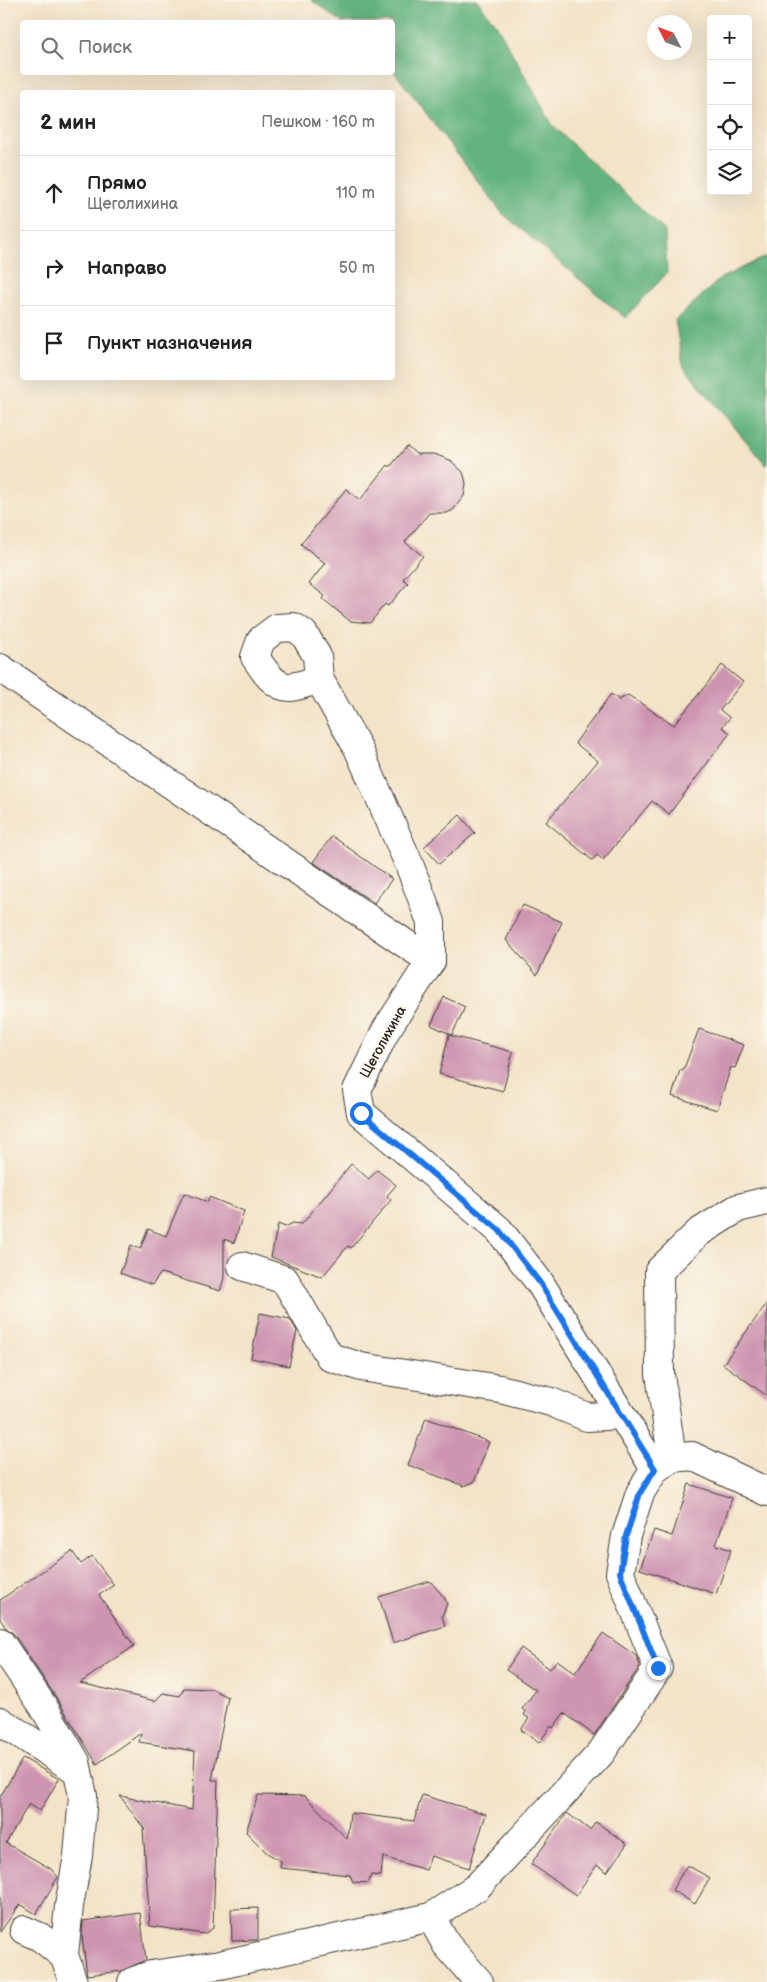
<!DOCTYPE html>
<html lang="ru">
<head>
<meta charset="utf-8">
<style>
  :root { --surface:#fff; --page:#f2f2f2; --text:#222; --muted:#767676; --line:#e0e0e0 }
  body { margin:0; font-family:"Balsamiq Sans",sans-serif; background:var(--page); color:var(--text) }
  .controls { position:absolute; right:15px; top:15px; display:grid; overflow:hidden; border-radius:5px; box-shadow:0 5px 20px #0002 }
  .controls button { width:45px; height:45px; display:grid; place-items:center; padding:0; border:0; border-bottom:1px solid var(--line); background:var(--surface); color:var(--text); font:25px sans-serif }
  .compass { position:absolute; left:647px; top:15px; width:45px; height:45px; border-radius:50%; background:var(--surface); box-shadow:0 5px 20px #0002; rotate:312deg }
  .stop { position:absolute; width:15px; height:15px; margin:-11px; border:4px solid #1a73e8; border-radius:50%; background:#fff }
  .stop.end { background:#1a73e8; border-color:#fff; box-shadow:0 1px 5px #0008 }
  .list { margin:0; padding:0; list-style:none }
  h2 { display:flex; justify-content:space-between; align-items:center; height:65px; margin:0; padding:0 20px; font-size:21px }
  h2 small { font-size:16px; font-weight:400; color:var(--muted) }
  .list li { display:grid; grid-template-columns:32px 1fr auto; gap:15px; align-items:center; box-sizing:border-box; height:75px; padding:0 20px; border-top:1px solid var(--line) }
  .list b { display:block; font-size:19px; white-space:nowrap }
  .list p { margin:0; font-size:16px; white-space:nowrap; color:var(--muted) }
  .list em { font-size:16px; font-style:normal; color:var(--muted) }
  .icon { flex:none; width:28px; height:28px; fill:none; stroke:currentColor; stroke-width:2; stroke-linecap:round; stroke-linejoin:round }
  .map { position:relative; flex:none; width:767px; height:1982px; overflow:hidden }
  .search { position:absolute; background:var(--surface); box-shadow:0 5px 20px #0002; left:20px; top:20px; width:375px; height:55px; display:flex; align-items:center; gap:12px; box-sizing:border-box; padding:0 18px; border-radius:5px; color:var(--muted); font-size:19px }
  .panel { position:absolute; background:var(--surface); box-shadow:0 5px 20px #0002; left:20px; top:90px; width:375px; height:290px; border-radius:5px }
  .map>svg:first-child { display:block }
  .forest { fill:#64b37e; stroke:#40684d }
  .building { fill:#ce95b1 }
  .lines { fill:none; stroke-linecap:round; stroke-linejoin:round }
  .minor-casing { stroke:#3c3a36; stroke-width:30 }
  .minor { stroke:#fff; stroke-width:28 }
  .route { stroke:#1a73e8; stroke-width:6 }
  .labels { text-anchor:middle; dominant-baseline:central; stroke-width:4.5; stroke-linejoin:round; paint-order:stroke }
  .street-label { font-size:14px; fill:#1c1c1c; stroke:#fbf7ec }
</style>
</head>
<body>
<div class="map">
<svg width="767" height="1982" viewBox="0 0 767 1982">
  <rect width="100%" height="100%" fill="#fbf7ec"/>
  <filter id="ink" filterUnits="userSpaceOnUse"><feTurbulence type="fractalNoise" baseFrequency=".02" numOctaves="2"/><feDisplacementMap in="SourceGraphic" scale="10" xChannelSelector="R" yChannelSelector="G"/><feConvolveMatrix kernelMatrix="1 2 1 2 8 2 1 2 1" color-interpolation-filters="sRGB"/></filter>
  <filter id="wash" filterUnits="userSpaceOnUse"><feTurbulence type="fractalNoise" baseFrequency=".0096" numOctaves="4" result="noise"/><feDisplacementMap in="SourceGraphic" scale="20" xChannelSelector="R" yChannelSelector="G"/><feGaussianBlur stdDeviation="1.12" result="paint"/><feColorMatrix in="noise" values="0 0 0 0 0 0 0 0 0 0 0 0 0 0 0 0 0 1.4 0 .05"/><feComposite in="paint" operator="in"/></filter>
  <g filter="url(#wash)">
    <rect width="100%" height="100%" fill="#f3e3c7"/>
    <g class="forest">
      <polygon points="311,0 477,0 497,26 553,126 665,231 667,273 625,318 502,213 393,70 392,22 342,22"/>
      <polygon points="767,256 767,466 683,366 675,320 721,278"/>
    </g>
    <g id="blocks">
      <g class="building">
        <polygon points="407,446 416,454 434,454 450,460 463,472 465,479 466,484 464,496 453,510 447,513 429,513 405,542 423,556 403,579 408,583 388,606 385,604 370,623 350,621 323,599 325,596 309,584 325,563 301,544 346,489 360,500 388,465 390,467"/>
        <polygon points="722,665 743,682 720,710 730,718 722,727 730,733 669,814 652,801 603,860 597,855 592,860 546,822 598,761 575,743 611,694 619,700 628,695 674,725"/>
        <polygon points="460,815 475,833 439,864 424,847"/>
        <polygon points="332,836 392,879 374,903 313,862"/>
        <polygon points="523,905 562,922 537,975 506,940"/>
        <polygon points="444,997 465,1007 452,1035 431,1025"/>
        <polygon points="699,1029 744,1045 735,1068 731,1067 717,1110 672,1096 680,1070 683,1071"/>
        <polygon points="449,1035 513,1052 503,1091 439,1074"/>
        <polygon points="351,1164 369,1179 377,1170 396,1185 387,1196 391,1200 351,1248 348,1246 322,1277 271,1257 278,1224 285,1227 293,1223 302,1224"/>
        <polygon points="184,1193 208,1202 209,1197 244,1211 234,1243 224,1239 224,1278 220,1291 161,1273 152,1285 120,1273 131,1245 140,1249 148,1229 166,1236"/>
        <polygon points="767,1303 767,1396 723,1364"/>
        <polygon points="260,1313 290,1319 297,1331 289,1366 251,1358"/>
        <polygon points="426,1418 489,1442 474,1482 464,1486 408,1465"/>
        <polygon points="689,1484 732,1498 716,1545 731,1550 716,1594 640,1569 654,1530 672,1536"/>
        <polygon points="72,1551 81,1564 92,1556 114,1585 99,1595 134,1646 80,1683 155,1701 163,1693 180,1696 184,1688 212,1689 228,1697 212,1780 218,1780 213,1928 204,1934 150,1926 143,1829 145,1830 120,1796 192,1810 195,1751 139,1742 141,1733 97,1764 56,1697 13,1633 6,1628 0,1619 0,1600"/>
        <polygon points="430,1581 444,1597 447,1604 442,1616 445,1626 393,1643 379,1597"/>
        <polygon points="603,1633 636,1656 640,1666 594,1735 564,1713 553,1728 551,1726 539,1743 521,1730 529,1718 524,1715 526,1712 522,1709 536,1690 506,1670 521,1648 550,1669 557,1660 575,1673"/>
        <polygon points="23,1758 59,1779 40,1811 29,1804 6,1843 51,1869 58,1877 36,1914 20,1904 0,1932 0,1797"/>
        <polygon points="258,1795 305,1796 347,1839 350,1813 414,1821 422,1795 486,1814 469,1868 431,1856 426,1870 383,1857 381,1876 371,1875 368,1883 353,1882 350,1875 280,1868 281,1861 267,1853 246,1832"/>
        <polygon points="567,1813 590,1830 596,1822 627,1844 607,1872 597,1865 576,1895 531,1864"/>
        <polygon points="687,1865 710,1878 695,1904 672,1890"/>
        <polygon points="258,1908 258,1940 232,1941 231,1909"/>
        <polygon points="140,1913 146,1960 122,1971 87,1975 82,1936 83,1921"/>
      </g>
    </g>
  </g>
  <g filter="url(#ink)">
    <use href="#blocks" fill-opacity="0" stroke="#3c3a36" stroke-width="1"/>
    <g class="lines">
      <g class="minor-casing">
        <g id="minor">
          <polyline points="0,668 431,961"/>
          <path d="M319,679C310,682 300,686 291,687C274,688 263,669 255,657L261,640L277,628L294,627L304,634L317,656L319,679L358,748L409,864L431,922V961"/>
          <polyline points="431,961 386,1030 357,1090 361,1113 499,1230 540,1283 655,1469"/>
          <polyline points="242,1266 285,1280 330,1357 361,1367 500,1389 551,1402 587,1417 621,1415"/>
          <polyline points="672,1458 660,1374 659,1271 698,1233 738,1208 767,1201"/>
          <polyline points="0,1642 43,1706 76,1762 83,1796 78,1856 69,1906 64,1955 73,1982"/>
          <polyline points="0,1721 76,1770"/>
          <polyline points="431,1917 446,1944 479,1982"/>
          <polyline points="24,1930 40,1937 64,1956"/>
          <polyline points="132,1982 151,1975 220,1965 431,1917 477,1887 601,1753 658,1668 620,1573 626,1536 640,1493 655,1469 672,1458 692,1456 767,1492"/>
        </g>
      </g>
      <use href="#minor" class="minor"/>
    </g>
  </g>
  <g class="lines" filter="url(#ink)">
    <polyline class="route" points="361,1113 499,1230 540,1283 655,1469 640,1493 626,1536 620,1573 658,1668"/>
  </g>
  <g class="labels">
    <g class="street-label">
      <text transform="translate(383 1042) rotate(-61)">Щеголихина</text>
    </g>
  </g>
</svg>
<div class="controls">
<button>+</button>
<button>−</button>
<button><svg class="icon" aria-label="locate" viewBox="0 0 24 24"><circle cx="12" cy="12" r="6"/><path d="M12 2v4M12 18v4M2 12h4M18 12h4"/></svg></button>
<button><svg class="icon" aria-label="layers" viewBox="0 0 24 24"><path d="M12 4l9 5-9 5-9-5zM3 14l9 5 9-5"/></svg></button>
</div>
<svg class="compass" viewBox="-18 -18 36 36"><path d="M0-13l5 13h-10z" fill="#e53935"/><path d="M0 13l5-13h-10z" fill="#767676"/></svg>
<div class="stop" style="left:361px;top:1113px"></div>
<div class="stop end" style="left:658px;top:1668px"></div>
<div class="search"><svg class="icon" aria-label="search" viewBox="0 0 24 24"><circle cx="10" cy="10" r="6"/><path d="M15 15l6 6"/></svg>Поиск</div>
<section class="panel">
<h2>2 мин<small>Пешком · 160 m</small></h2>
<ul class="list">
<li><svg class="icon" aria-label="ahead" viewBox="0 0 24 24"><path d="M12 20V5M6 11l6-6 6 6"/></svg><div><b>Прямо</b><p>Щеголихина</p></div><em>110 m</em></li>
<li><svg class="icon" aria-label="right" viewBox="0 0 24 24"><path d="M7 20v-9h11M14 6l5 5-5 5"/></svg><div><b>Направо</b></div><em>50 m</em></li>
<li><svg class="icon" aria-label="arrive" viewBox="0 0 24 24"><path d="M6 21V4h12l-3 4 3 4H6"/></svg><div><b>Пункт назначения</b></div></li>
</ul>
</section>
</div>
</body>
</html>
